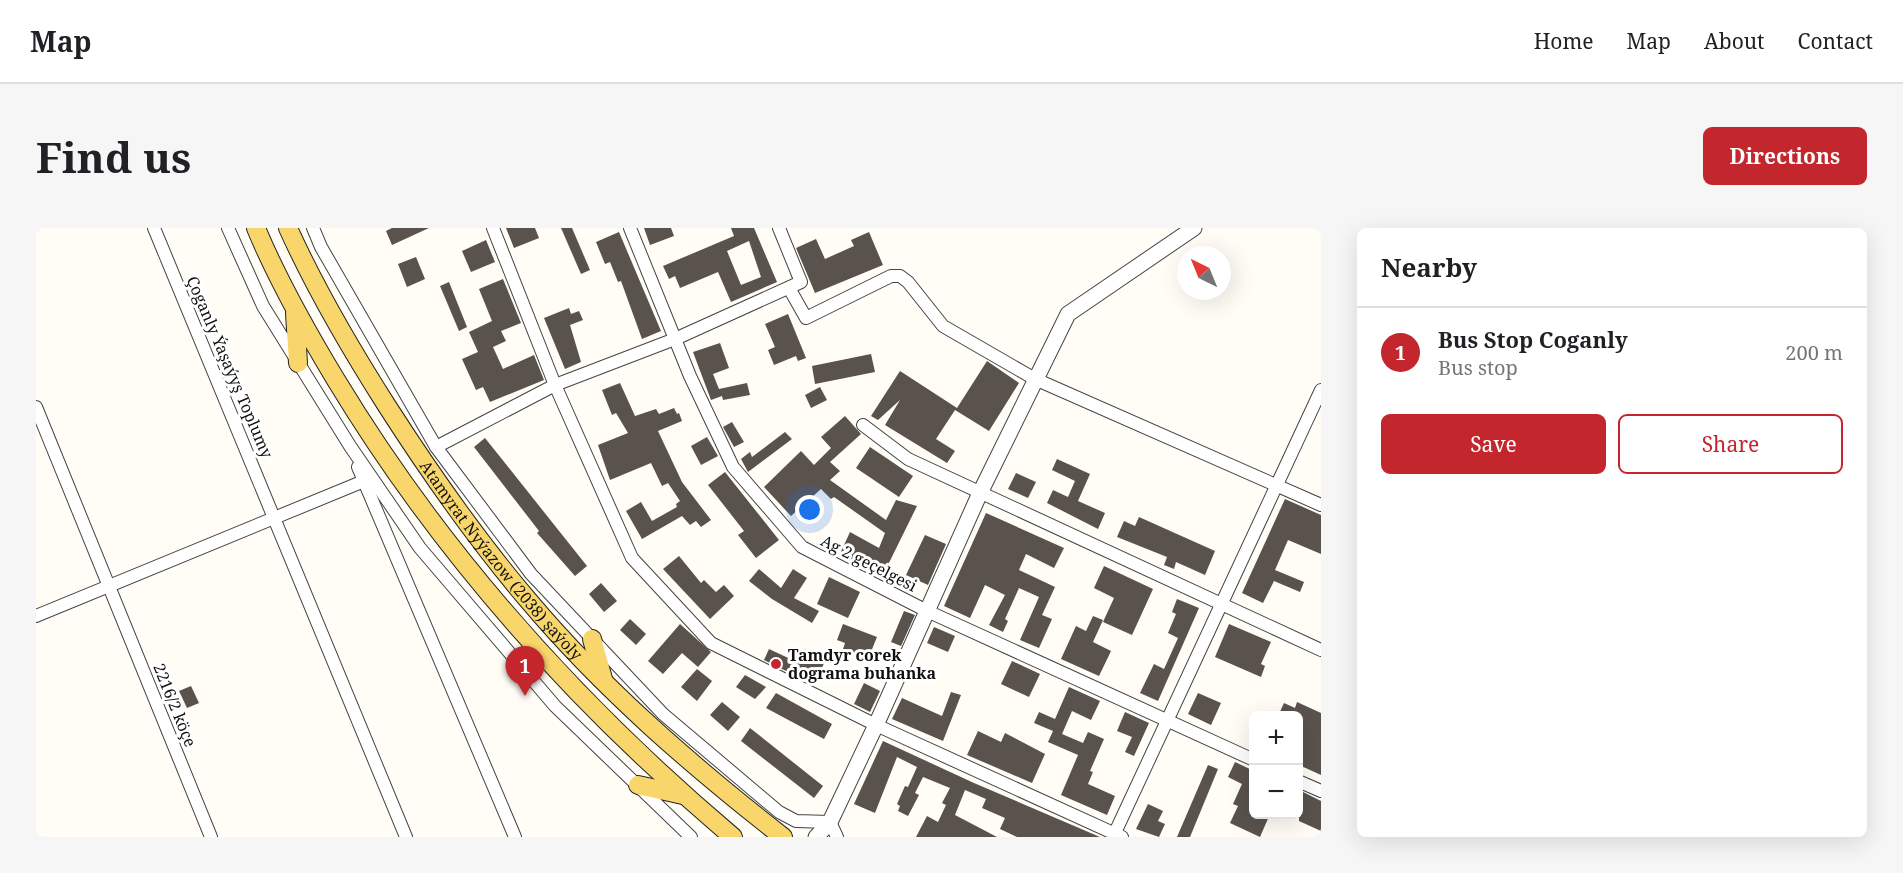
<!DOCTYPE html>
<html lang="en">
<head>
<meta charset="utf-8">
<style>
  :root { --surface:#fff; --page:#f6f6f6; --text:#202124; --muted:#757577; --line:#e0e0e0; --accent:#c4262e }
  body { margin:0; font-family:"Noto Serif",serif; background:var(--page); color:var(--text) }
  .controls { position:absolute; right:18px; bottom:18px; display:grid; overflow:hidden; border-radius:9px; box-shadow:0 6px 24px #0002 }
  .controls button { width:54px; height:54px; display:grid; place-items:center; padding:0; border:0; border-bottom:2px solid var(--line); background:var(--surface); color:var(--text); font:30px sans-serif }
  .compass { position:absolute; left:1141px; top:18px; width:54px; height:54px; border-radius:50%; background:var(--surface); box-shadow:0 6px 24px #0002; rotate:317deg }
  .you { position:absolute; left:774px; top:282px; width:21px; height:21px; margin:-15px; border:4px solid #fff; border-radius:50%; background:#1a73e8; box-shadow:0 0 0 9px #1a73e833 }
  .badge { display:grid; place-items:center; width:39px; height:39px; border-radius:50%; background:var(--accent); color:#fff; font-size:20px; font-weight:700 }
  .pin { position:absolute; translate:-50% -50px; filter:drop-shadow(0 2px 3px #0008) }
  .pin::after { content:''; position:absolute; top:32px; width:21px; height:18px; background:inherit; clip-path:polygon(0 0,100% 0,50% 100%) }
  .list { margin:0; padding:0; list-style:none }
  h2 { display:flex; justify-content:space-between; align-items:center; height:78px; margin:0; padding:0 24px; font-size:26px }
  h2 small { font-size:20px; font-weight:400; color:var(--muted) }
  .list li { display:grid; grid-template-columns:39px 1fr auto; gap:18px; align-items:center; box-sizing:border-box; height:90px; padding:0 24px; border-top:2px solid var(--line) }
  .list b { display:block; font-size:22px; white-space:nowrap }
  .list p { margin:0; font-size:20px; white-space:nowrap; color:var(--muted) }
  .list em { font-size:20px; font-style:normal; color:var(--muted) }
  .actions { display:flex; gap:12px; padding:18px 24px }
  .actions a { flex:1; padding:14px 0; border:2px solid var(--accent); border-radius:9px; text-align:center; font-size:21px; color:var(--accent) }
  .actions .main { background:var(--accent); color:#fff }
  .map { position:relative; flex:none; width:1285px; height:609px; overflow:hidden; border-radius:9px }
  header { display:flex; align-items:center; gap:36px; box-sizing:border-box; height:84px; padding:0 30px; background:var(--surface); border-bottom:2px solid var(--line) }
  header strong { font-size:28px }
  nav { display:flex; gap:33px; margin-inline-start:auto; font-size:21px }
  .intro { display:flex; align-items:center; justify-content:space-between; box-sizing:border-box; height:144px; padding:0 36px }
  h1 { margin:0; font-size:42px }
  .button { padding:15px 27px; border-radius:9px; background:var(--accent); color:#fff; font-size:21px; font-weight:700 }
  main { display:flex; gap:36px; padding:0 36px }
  aside { flex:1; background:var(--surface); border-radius:9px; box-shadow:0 6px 24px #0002 }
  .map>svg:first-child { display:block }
  .building { fill:#5a524d; fill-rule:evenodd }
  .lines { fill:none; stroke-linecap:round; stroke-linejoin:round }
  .minor-casing { stroke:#444; stroke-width:14 }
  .tertiary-casing { stroke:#444; stroke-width:17 }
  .primary-casing { stroke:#222; stroke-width:20 }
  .minor { stroke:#fff; stroke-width:12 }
  .tertiary { stroke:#fff; stroke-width:15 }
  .primary { stroke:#f9d66b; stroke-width:18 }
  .poi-dot { fill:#c4262e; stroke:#fff; stroke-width:2 }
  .labels { text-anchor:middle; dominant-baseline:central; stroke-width:6; stroke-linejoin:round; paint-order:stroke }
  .street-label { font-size:16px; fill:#111; stroke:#fff }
  .poi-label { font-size:16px; font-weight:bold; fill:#111; stroke:#fff; text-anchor:start }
</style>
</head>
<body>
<header>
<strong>Map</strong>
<nav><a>Home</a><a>Map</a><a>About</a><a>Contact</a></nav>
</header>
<div class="intro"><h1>Find us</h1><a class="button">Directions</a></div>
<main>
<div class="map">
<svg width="1285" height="609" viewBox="0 0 1285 609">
  <rect width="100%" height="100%" fill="#fffdf5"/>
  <g class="building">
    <polygon points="356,0 393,0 356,17 350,3"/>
    <polygon points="470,0 499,0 503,10 478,20"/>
    <polygon points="525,0 536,0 554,42 545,46"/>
    <polygon points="608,0 635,0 638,8 614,17"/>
    <path d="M695,0H718L741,54L695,74L682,44L644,60L639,48L633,51L627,38L698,8ZM713,13L725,49L705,57L691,23Z"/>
    <polygon points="583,4 625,103 606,111 585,53 582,54 574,34 569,36 560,14"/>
    <polygon points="833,4 847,37 779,65 760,20 780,11 789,31 818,18 815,12"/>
    <polygon points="450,12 459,34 435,44 426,23"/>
    <polygon points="380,29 389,51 371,59 362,36"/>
    <polygon points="467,51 485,95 465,103 470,113 457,119 467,141 498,127 508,152 454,174 447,159 440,162 426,131 442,124 433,104 456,93 443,61"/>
    <polygon points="413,54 431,99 423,103 404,58"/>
    <polygon points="533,80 535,86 543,83 547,92 534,97 545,134 529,141 508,90"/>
    <polygon points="752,86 770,130 762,133 760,128 738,137 732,122 739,119 729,96"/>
    <polygon points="684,115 693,140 677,146 683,161 711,155 714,167 687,172 686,168 675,172 657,124"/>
    <polygon points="835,126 839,144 779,156 776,138"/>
    <polygon points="951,133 983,155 953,203 919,182 900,211 919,223 911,235 849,197 864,172 842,192 835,188 864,143 921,180"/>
    <polygon points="584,155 599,188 620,181 623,186 638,180 641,186 643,185 646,193 622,203 646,254 675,292 665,299 660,293 654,297 646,288 606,311 590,283 605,274 616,293 641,279 640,276 644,273 632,255 626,258 615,235 574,252 562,217 592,205 580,185 576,187 566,162"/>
    <polygon points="784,159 791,172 775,180 769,167"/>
    <polygon points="809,188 825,206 794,234 804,243 794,252 850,292 860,272 881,278 846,349 803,328 814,304 843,320 849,305 798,269 795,271 785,261 755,288 728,259 765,223 778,237 795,220 785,209"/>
    <polygon points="696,194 708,214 698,219 687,199"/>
    <polygon points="749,204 756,211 712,244 705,231 714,224 716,229"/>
    <polygon points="671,209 682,228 665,237 655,218"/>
    <polygon points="449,210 551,338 539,348 501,305 503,303 438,219"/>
    <polygon points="834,219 877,248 863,269 820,240"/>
    <polygon points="1021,231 1054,246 1042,273 1069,285 1062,301 1011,275 1017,262 1032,269 1039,253 1016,242"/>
    <polygon points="689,244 743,312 720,330 702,307 708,303 672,257"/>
    <polygon points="980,245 1000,254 992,270 972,261"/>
    <polygon points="1249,271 1285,287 1285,326 1252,312 1239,342 1268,354 1264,364 1238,353 1227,375 1206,365"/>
    <polygon points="950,285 1028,320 1018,340 990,326 983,342 1019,359 1006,387 1016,391 1003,420 984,412 1003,369 983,360 969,391 972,393 967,404 953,397 969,367 949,357 934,390 908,378"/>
    <polygon points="1103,289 1179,323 1169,347 1140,334 1138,341 1128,337 1131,329 1081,309 1088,293 1099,298"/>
    <polygon points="889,307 910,316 892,357 870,347"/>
    <polygon points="643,328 665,355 668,352 680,364 688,357 698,368 674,391 627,341"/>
    <polygon points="1068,338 1117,361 1096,407 1067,394 1078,370 1058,360"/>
    <polygon points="723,341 745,360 757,341 771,350 758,370 783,383 776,395 736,371 713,353"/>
    <polygon points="793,349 824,364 812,390 781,376"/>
    <polygon points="565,355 581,373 568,384 553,366"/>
    <polygon points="1141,371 1163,380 1122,473 1104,465 1118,436 1128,441 1142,410 1132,405 1140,386 1136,384"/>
    <polygon points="868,383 879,387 865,418 855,414"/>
    <polygon points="1057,388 1067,392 1057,414 1075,423 1063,448 1025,431 1040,398 1050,403"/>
    <polygon points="594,391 610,406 600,417 584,402"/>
    <polygon points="644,396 675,424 662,439 646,425 627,446 612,433"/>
    <polygon points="807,396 841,409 832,431 807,421 809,415 801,412"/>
    <polygon points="1193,396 1235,414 1225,436 1229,438 1225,449 1179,429"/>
    <polygon points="898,399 919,408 912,424 891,415"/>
    <polygon points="733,421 763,435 769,421 790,431 778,457 728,432"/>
    <polygon points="976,433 1004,446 993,469 965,456"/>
    <polygon points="661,441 676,453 661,473 645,459"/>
    <polygon points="709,447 730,459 719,471 700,459"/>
    <polygon points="828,455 844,463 834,484 818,476"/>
    <polygon points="155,458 163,475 151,480 143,463"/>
    <polygon points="1033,459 1064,473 1055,492 1036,483 1026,506 1047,515 1052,504 1068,511 1054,543 1057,544 1052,556 1079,568 1071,587 1025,567 1042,527 1012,514 1017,503 998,495 1003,484 1019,491"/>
    <polygon points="915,464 925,467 907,513 856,491 866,470 906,488"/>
    <polygon points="740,465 796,496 788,511 730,480"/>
    <polygon points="1162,465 1185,475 1175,497 1152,486"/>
    <polygon points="686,474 704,489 692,503 674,487"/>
    <polygon points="1261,474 1285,485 1285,547 1263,537 1263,488 1242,488 1248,475 1259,480"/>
    <polygon points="1089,484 1113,495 1098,528 1089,524 1096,509 1081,503"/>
    <polygon points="714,500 787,558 778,570 705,513"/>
    <polygon points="942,503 965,514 969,505 1009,526 996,555 931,527"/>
    <polygon points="847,513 938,555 1064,609 981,609 964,601 969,590 946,580 950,571 929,562 919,587 961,609 880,609 891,588 902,594 910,577 906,575 914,560 887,549 879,565 883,567 872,588 862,583 864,578 861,576 869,558 872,559 881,539 861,529 839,585 818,576"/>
    <polygon points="1199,534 1218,543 1218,586 1234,586 1224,609 1194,595 1202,578 1197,576 1206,556 1192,549"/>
    <polygon points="1172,537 1182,541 1154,609 1141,609"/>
    <polygon points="1263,562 1285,573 1285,603 1263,593"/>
    <polygon points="1112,576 1127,583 1122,593 1129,596 1123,609 1100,601"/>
  </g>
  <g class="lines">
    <g class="minor-casing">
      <g id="minor">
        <polyline points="118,0 370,609"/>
        <polyline points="192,0 227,78 314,218 384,320 519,478 655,609"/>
        <polyline points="277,0 285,19 400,219 495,346 627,486 743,584 760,593 794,594 801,609"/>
        <polyline points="457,0 519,157 596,330 675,415 840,497 1086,609"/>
        <polyline points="594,0 654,148 697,239 766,319 891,383 1218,532"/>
        <polyline points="753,60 770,90 855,48 864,48 872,54 907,98 999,151 1285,277"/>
        <polyline points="0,179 175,609"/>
        <polyline points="827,197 872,231 1285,422"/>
        <polyline points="400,219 519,157 639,111 765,54 743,0"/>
        <polyline points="322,239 479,609"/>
        <polyline points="0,388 328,253 326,247"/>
        <polyline points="1262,553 1285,563"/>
        <polyline points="1077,609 1285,162"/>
      </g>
    </g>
    <g class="tertiary-casing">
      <polyline id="tertiary" points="780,609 794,594 840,497 944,265 1032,86 1158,0"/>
    </g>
    <g class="primary-casing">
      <g id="primary">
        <path d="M220,0C242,53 271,104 300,152C406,327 542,478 697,609"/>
        <path id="s1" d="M252,0C280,62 314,120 351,178C394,245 440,311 492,372C567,461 656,538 747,609"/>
        <polyline points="259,85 262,135"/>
        <polyline points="556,411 567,451"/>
        <polyline points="602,557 647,567"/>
      </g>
    </g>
    <use href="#minor" class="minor"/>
    <use href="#tertiary" class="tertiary"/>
    <use href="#primary" class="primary"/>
  </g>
  <circle class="poi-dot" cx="740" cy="436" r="6"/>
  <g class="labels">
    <g class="street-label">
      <text transform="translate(194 139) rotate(67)">Çoganly Ýaşaýyş Toplumy</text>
      <text stroke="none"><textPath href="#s1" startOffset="396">Atamyrat Nyýazow (2038) şaýoly</textPath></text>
      <text transform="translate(833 335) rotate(27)">Ag 2 geçelgesi</text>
      <text transform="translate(139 477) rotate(68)">2216/2 köçe</text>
    </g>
    <g class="poi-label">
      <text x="752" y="427">Tamdyr corek<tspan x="752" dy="18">dograma buhanka</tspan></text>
    </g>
  </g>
</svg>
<div class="controls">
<button>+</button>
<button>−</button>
</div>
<svg class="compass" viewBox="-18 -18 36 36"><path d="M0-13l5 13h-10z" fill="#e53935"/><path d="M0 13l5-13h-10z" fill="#757577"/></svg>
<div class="you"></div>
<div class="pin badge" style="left:489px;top:468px">1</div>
</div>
<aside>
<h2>Nearby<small></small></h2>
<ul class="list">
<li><span class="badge">1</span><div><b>Bus Stop Coganly</b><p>Bus stop</p></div><em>200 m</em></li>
</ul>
<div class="actions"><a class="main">Save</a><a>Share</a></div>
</aside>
</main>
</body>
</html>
